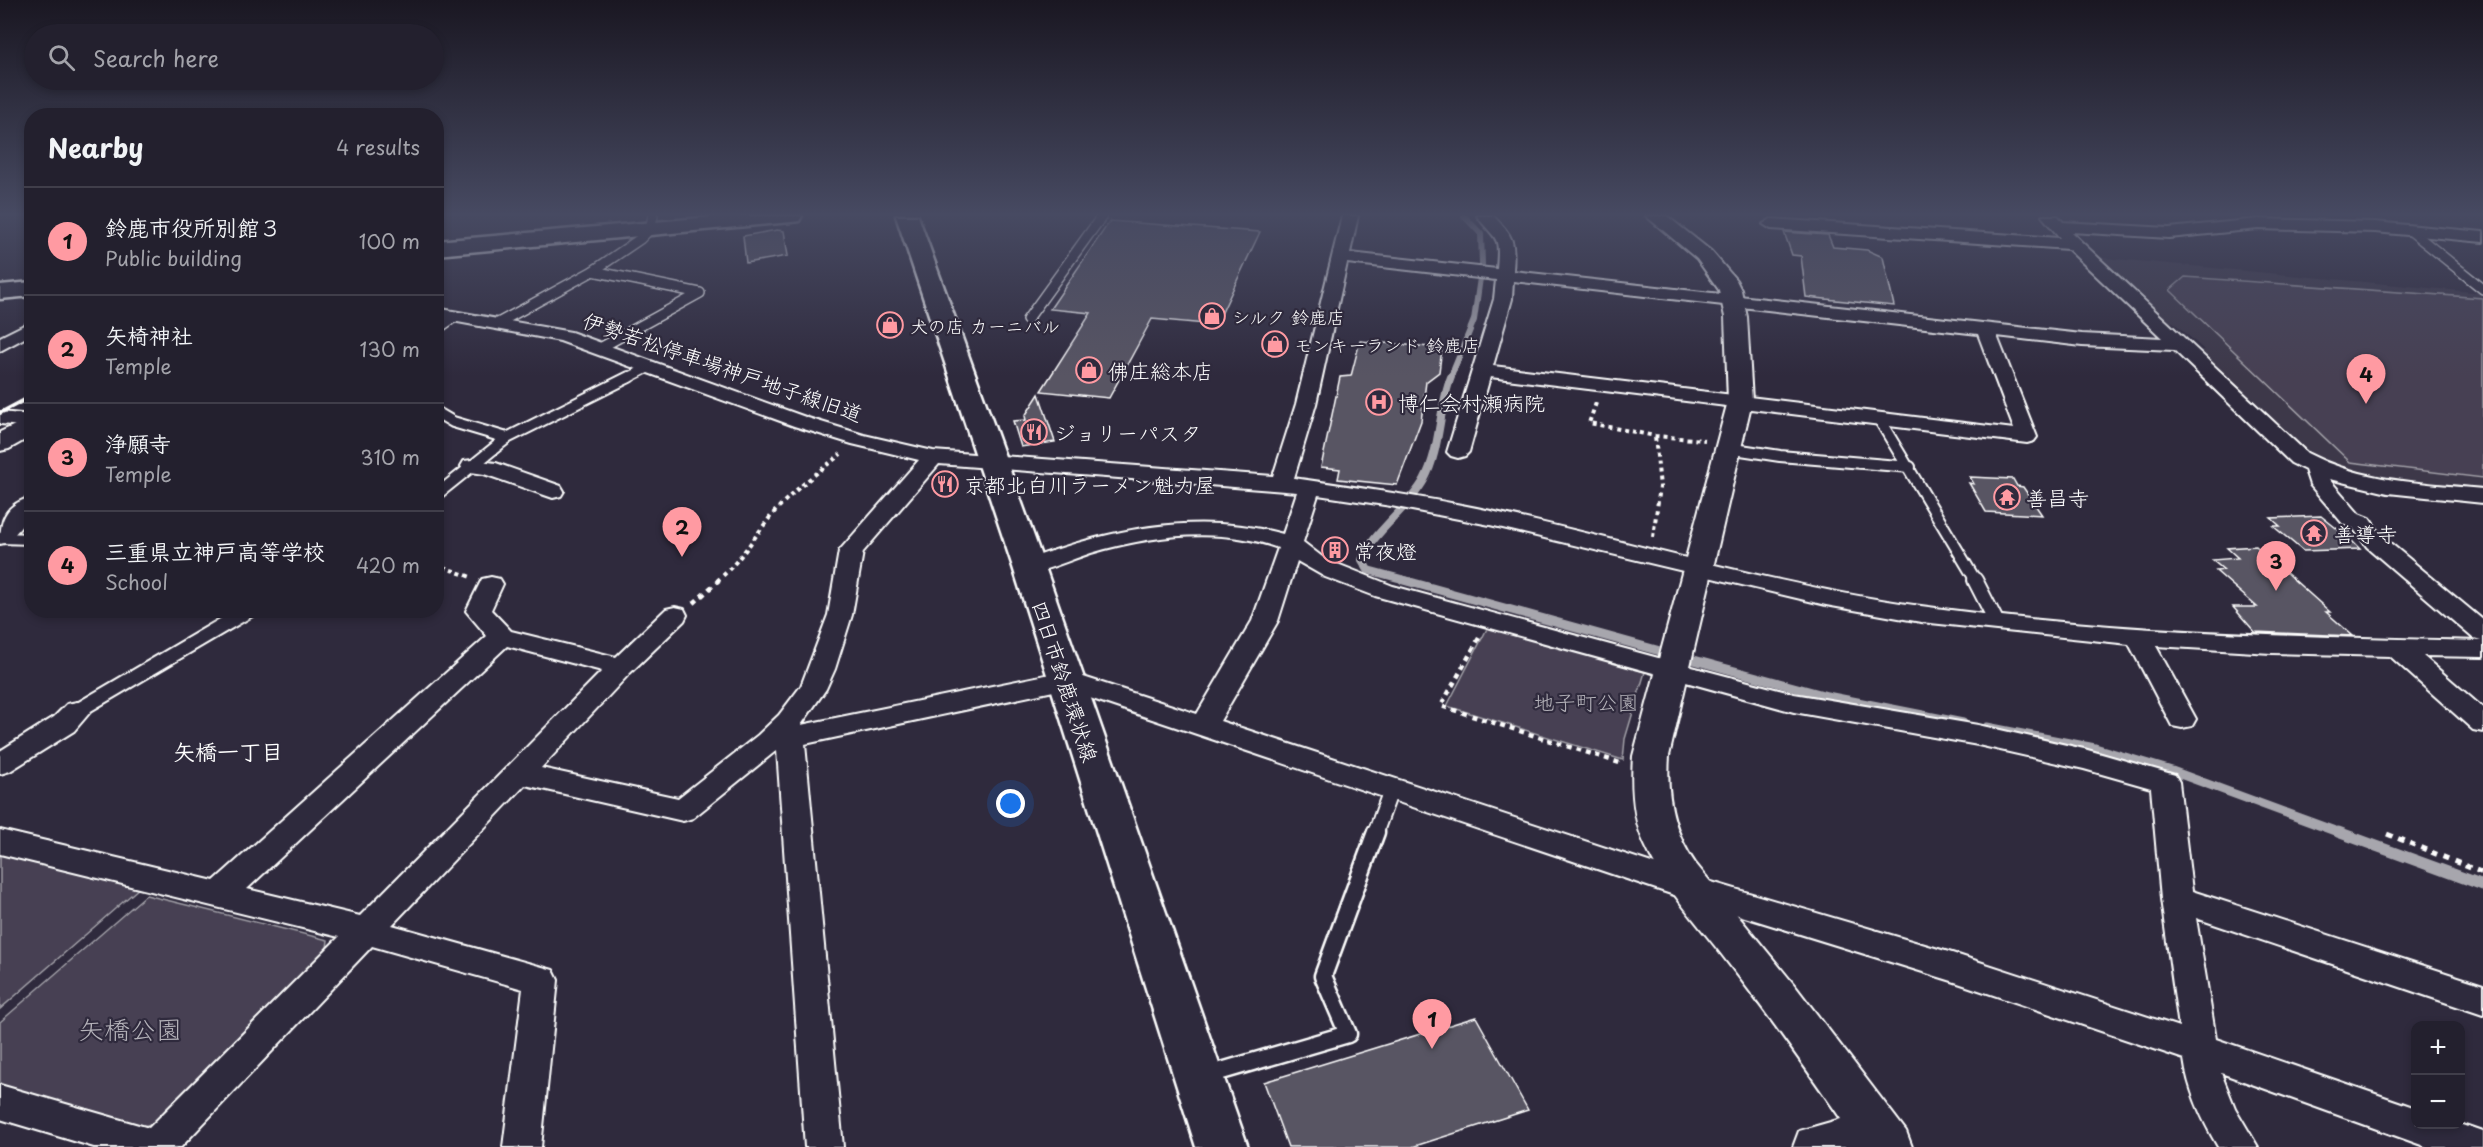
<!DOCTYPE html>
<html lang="en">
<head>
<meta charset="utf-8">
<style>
  :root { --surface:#23202e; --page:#2f2d3a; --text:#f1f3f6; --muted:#a3a3aa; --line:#403e4a; --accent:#ff9aa2 }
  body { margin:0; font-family:"Playpen Sans","Klee One",sans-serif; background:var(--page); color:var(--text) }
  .controls { position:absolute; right:18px; bottom:18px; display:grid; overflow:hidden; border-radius:12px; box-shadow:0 3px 9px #0003 }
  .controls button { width:54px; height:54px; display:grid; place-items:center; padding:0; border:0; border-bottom:2px solid var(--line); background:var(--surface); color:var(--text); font:30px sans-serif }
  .you { position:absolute; left:1011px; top:804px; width:21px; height:21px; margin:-15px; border:4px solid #fff; border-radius:50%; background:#1a73e8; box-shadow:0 0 0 9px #1a73e833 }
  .badge { display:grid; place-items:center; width:39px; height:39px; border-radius:50%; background:var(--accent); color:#111; font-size:20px; font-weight:700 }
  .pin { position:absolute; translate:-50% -50px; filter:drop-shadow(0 2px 3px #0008) }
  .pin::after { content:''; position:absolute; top:32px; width:21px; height:18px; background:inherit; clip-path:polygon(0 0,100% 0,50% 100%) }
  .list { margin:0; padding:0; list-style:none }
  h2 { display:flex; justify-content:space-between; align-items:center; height:78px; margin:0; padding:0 24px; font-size:26px }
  h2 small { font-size:20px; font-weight:400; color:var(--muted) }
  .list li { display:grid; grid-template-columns:39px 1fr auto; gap:18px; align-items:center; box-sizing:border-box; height:108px; padding:0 24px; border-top:2px solid var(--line) }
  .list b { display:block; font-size:22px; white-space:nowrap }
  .list p { margin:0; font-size:20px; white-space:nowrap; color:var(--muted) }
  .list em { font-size:20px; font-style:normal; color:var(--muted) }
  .icon { flex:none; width:33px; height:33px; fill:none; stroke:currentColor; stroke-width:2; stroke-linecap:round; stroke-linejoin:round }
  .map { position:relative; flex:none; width:2483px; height:1147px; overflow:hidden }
  .search { position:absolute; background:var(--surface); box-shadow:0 3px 9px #0003; left:24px; top:24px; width:420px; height:66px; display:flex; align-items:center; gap:15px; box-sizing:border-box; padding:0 21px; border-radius:33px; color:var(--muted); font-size:22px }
  .panel { position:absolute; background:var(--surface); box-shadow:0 3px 9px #0003; left:24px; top:108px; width:420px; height:510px; border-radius:24px }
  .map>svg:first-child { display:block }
  .built { fill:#3c3749 }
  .green { fill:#464152; stroke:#a2a0a8; stroke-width:1.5 }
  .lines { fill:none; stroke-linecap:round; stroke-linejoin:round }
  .stream-far3 { stroke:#a7a6ad; stroke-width:6 }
  .stream-far2 { stroke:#a7a6ad; stroke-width:8 }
  .stream-far1 { stroke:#a7a6ad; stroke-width:9 }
  .stream { stroke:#a7a6ad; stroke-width:11 }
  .building { fill:#595564; stroke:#fff; stroke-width:1.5 }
  .service-far3-casing { stroke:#fff; stroke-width:12 }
  .service-far2-casing { stroke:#fff; stroke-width:14 }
  .service-far1-casing { stroke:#fff; stroke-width:18 }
  .service-casing { stroke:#fff; stroke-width:21 }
  .minor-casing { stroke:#fff; stroke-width:4 }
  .tertiary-casing { stroke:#fff; stroke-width:4 }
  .secondary-casing { stroke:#fff; stroke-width:5 }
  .primary-casing { stroke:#fff; stroke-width:5 }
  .path-far2 { stroke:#fff; stroke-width:4; stroke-dasharray:4 4; stroke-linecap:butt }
  .path-far1 { stroke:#fff; stroke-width:4.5; stroke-dasharray:5 5; stroke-linecap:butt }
  .path { stroke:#fff; stroke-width:5; stroke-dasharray:6 6; stroke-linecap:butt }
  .service-far3 { stroke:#2f2a3d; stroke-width:9 }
  .service-far2 { stroke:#2f2a3d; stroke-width:10 }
  .service-far1 { stroke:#2f2a3d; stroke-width:14 }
  .service { stroke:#2f2a3d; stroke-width:16 }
  .minor { fill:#2f2a3d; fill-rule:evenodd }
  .tertiary { fill:#2f2a3d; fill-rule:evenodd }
  .secondary { fill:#2f2a3d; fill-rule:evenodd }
  .primary { fill:#2f2a3d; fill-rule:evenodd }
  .rail { stroke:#fff; stroke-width:4 }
  .labels { text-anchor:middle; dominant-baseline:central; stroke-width:4.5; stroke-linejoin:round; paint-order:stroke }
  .far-poi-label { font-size:18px; fill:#fff; stroke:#2f2a3d; text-anchor:start }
  .street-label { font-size:21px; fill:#fff; stroke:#2f2a3d }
  .poi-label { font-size:21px; fill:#fff; stroke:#2f2a3d; text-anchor:start }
  .park-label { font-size:21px; fill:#b5b3ba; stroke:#2f2a3d }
  .neighbourhood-label { font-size:22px; font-weight:bold; fill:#fff; stroke:#2f2a3d }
  .near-park-label { font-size:26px; fill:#b5b3ba; stroke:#2f2a3d }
</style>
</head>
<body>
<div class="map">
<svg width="2483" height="1147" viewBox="0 0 2483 1147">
  <rect width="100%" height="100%" fill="#2f2a3d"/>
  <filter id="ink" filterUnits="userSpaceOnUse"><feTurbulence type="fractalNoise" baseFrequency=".0167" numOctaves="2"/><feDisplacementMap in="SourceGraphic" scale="12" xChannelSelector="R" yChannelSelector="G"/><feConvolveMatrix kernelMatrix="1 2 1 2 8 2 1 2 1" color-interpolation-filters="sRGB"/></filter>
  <g filter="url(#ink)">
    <polygon class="built" points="2094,257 2483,293 2483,490 2354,475 2304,456 2195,351 2204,350 2173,322 2163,323"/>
    <g class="green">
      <polygon points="2185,277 2483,298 2483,478 2350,462 2170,290"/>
      <polygon points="1489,625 1645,672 1625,739 1623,760 1447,706"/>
      <polygon points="0,854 139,888 0,1009"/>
      <polygon points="146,895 328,940 326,956 168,1118 141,1127 0,1086 0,1022"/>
    </g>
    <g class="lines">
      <polyline class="stream-far3" points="1450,379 1474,320 1482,264 1481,234 1464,216"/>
      <path class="stream-far2" d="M1409,581L1368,570L1362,560C1371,534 1408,509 1424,480C1441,449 1438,410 1451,377"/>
      <g class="stream-far1">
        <polyline points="1403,580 1671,654"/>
        <polyline points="1683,657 1827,696 1963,723"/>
        <polyline points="1987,727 2095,748 2172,771 2343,834"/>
      </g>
      <polyline class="stream" points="2338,832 2483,885"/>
    </g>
    <g class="building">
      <polygon points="1110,221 1260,232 1216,325 1152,319 1109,398 1041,391 1091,313 1050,309"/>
      <polygon points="777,230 784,231 788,256 746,263 743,236"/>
      <polygon points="1784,232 1828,235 1833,247 1867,250 1883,257 1894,306 1806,297 1801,256 1792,255"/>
      <polygon points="1360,341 1442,348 1439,372 1426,382 1421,421 1397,485 1338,479 1340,469 1321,467 1340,377 1351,376"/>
      <polygon points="1039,394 1055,442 1021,447 1013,421 1026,420 1025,416"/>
      <polygon points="1970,477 2013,479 2017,486 2023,487 2042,515 1986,512 1969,483 1974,484"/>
      <polygon points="2321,516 2350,539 2360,549 2303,551 2273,526 2280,526 2271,518"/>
      <polygon points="2256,546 2330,612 2326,612 2353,636 2255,632 2233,607 2257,607 2216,571 2224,570 2212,560 2238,558 2227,548"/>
      <polygon points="1476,1017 1528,1110 1412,1147 1288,1147 1264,1082"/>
    </g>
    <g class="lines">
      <g class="service-far3-casing">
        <g id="service-far3">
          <polyline points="2411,231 2483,289"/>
          <polyline points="593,271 700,293 600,348"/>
          <polyline points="1027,320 1102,216"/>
          <polyline points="498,323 593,271 640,239 650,229 653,216"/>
          <polyline points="436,330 456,316"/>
          <polyline points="626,379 650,367"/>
        </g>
      </g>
      <g class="service-far2-casing">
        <g id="service-far2">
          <polyline points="436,412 453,422 507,438"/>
          <polyline points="1879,419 1976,581"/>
          <polyline points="1728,448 1780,456 1910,467"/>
          <polyline points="436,495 507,438 629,377"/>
          <polyline points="0,538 32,539"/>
        </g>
      </g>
      <g class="service-far1-casing">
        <g id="service-far1">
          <polyline points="1975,580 1996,621"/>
          <polyline points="77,711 249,610"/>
          <polyline points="1375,834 1391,790"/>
        </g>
      </g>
      <g class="service-casing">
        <polyline id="service" points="1208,1075 1348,1034 1323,976 1376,832"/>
      </g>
      <g class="minor-casing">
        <g id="minor">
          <path d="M1342,216H1358L1350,253L1497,269C1500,233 1497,243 1477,216H1493C1514,236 1515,242 1513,271L2082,334L2162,338L2068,249L1771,229L1763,224L1771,219L2060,238L2042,216H2058L2063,222L2169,228L2258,219L2375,222L2483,232V242L2375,232L2258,229L2169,238L2071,232L2307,453C2362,482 2422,483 2483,489V503L2388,493L2329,479L2359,514L2369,518L2383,537L2483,620V657L2423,656L2483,708V732L2473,730L2390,656L2271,653L2156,646L2196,719L2192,726L2182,728L2172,726L2129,644L1921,622L1826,605L1490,525L1391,506L1318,495L1303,542L1325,559L1393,586L1673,662L1794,694L1978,725L2084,749L2175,775L2179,782L2192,891L2483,985V1015L2196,918L2216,1039L2416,1108V1124H2460L2483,1132V1147H2427L2221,1073L2235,1108L2258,1147H2218C2202,1120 2188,1090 2184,1059L1952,981L1680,897L1063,689L805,744L843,1147H805L777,750L693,818L683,821L525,785L392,925L553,970L558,980L541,1147H503L523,989L372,946L181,1147H94L0,1119V1085L149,1128L339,937L0,854V830L214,881L487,636L466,611L482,579L491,577L500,579L503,584L491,610L511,631L616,657L666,609L675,607L684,609L687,615L684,621L630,673L541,768L678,798L758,735L779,715L801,686L828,615L839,551L919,460L852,444L794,426L560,341L436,318V308L571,332L808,418L864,435L933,451L1273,476L1296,404ZM1347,263L1496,280L1494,299L1447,452L1451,456L1458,458L1465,456L1469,452L1490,377L2027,443L2034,441L2037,437L1997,336L2082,346L2174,350L2291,463L2305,470L2310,485L2343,524L2353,528L2367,547L2474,639L2481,641C2295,637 2107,632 1921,606C1776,586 1634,542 1491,511C1426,497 1360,488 1294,478L1316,404ZM1513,281L1978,334L2014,429L1493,366L1512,299ZM939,464L1297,492L1283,534C1193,510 1106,530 1021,562L1017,567L1021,572L1029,574C1050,569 1070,560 1091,553C1149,536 1219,526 1278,548L1252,621L1197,714L1065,671L801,725L826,689L835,669L852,615L863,552ZM1297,561L1325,577L1375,596L1794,712L1978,745L2084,769L2151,788L2161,899L2179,1027L1952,953L1691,876L1220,721L1278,621ZM507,646L602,671L360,916L247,889Z"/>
          <polygon points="32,321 32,334 0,351 0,337"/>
          <polygon points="0,412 32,415 32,427 0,424"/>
          <polygon points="472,460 496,463 561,486 564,491 561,496 553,498 484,474 464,471 461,466 464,461"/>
          <path d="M32,497V514L8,542L0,544C0,520 5,504 32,497Z"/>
          <polygon points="77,702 87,704 91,711 74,731 10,771 0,774 0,751 54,717 67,704"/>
        </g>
      </g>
      <g class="tertiary-casing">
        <g id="tertiary">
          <path d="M1646,216H1667L1711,251L1736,280L1741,290L1747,317L1752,401L1669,756C1666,795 1673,831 1695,863L1796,987L1906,1131L1912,1147H1793L1799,1131L1841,1119C1805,1067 1768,1014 1729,964C1700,925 1665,890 1645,845C1632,818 1631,786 1633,756L1728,401L1725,317L1719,290L1697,259Z"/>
          <polygon points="32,417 32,436 9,449 0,451 0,432"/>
        </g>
      </g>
      <g class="secondary-casing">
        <g id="secondary">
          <polygon points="723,216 802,216 799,221 791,222 436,255 436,241"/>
          <polygon points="32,282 32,296 0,299 0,285"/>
        </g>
      </g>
      <g class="primary-casing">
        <polygon id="primary" points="896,216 918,216 1045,567 1248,1147 1196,1147 1013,567"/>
      </g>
      <g class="path-far2">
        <polyline points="1596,403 1589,423 1655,436 1705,440"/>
        <polyline points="1653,537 1660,487 1655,436"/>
        <polyline points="436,570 443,567 471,577"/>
        <path d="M717,581C739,562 753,539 771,516C791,492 817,473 841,454"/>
      </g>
      <g class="path-far1">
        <polyline points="694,603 719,580"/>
        <polyline points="1479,638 1441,706 1620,763"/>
      </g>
      <polyline class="path" points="2387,834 2483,873"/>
      <use href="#service-far3" class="service-far3"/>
      <use href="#service-far2" class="service-far2"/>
      <use href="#service-far1" class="service-far1"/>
      <use href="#service" class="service"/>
      <use href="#minor" class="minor"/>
      <use href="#tertiary" class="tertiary"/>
      <use href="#secondary" class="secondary"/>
      <use href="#primary" class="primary"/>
      <polyline class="rail" points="0,413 32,396"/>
    </g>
  </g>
  <linearGradient id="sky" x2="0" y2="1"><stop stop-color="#1a1722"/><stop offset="0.57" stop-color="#474a62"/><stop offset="1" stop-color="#474a62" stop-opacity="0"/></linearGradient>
  <rect width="2483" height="376" fill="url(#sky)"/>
  <defs>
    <g id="shop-ring" transform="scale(1.35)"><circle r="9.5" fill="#2f2a3d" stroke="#ff9aa2" stroke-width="1.5"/><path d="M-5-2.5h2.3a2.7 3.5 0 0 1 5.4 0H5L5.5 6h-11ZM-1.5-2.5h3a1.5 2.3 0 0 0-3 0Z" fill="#ff9aa2"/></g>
    <g id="hospital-ring" transform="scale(1.35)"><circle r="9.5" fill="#2f2a3d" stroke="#ff9aa2" stroke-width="1.5"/><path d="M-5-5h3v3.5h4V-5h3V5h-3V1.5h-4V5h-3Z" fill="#ff9aa2"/></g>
    <g id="restaurant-ring" transform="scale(1.35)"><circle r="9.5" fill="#2f2a3d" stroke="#ff9aa2" stroke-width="1.5"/><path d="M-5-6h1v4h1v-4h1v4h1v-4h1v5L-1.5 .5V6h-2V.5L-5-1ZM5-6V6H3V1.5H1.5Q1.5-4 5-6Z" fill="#ff9aa2"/></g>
    <g id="temple-ring" transform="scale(1.35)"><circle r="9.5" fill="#2f2a3d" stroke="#ff9aa2" stroke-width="1.5"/><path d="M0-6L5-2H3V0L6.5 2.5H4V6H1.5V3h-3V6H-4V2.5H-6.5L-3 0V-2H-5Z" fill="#ff9aa2"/></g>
    <g id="building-ring" transform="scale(1.35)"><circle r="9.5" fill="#2f2a3d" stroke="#ff9aa2" stroke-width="1.5"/><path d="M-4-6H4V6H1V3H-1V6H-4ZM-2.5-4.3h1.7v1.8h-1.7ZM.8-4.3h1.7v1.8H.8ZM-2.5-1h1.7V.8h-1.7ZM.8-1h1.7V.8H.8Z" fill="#ff9aa2"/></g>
  </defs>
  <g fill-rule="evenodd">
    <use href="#shop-ring" x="1212" y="316"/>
    <use href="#shop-ring" x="890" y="325"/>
    <use href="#shop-ring" x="1275" y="344"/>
    <use href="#shop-ring" x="1089" y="370"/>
    <use href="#hospital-ring" x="1379" y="402"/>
    <use href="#restaurant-ring" x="1034" y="432"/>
    <use href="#restaurant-ring" x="945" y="484"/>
    <use href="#temple-ring" x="2007" y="497"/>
    <use href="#temple-ring" x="2314" y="533"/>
    <use href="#building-ring" x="1335" y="550"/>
  </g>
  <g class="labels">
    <g class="far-poi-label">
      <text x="1232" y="316">シルク 鈴鹿店</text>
      <text x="910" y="325">犬の店 カーニバル</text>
      <text x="1294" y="344">モンキーランド 鈴鹿店</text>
    </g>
    <g class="street-label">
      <text transform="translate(723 366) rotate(19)">伊勢若松停車場神戸地子線旧道</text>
      <text transform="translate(1066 681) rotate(72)">四日市鈴鹿環状線</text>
    </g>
    <g class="poi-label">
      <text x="1108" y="370">佛庄総本店</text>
      <text x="1398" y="402">博仁会村瀬病院</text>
      <text x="1054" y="432">ジョリーパスタ</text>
      <text x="964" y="484">京都北白川ラーメン魁力屋</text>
      <text x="2026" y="497">善昌寺</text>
      <text x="2334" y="533">善導寺</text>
      <text x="1354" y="550">常夜燈</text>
    </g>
    <g class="park-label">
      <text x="1586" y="701">地子町公園</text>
    </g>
    <g class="neighbourhood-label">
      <text x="228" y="750">矢橋一丁目</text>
    </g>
    <g class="near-park-label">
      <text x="130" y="1028">矢橋公園</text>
    </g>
  </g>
</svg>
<div class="controls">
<button>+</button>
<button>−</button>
</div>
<div class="you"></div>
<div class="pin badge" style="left:1432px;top:1049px">1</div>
<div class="pin badge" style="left:682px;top:557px">2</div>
<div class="pin badge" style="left:2276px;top:591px">3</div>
<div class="pin badge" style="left:2366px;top:404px">4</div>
<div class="search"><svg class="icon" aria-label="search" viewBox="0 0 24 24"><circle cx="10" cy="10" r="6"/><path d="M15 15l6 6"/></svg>Search here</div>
<section class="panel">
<h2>Nearby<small>4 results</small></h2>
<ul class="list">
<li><span class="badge">1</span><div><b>鈴鹿市役所別館３</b><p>Public building</p></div><em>100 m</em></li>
<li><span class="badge">2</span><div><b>矢椅神社</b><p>Temple</p></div><em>130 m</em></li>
<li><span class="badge">3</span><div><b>浄願寺</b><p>Temple</p></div><em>310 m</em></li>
<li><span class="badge">4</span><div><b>三重県立神戸高等学校</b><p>School</p></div><em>420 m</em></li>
</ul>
</section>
</div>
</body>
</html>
